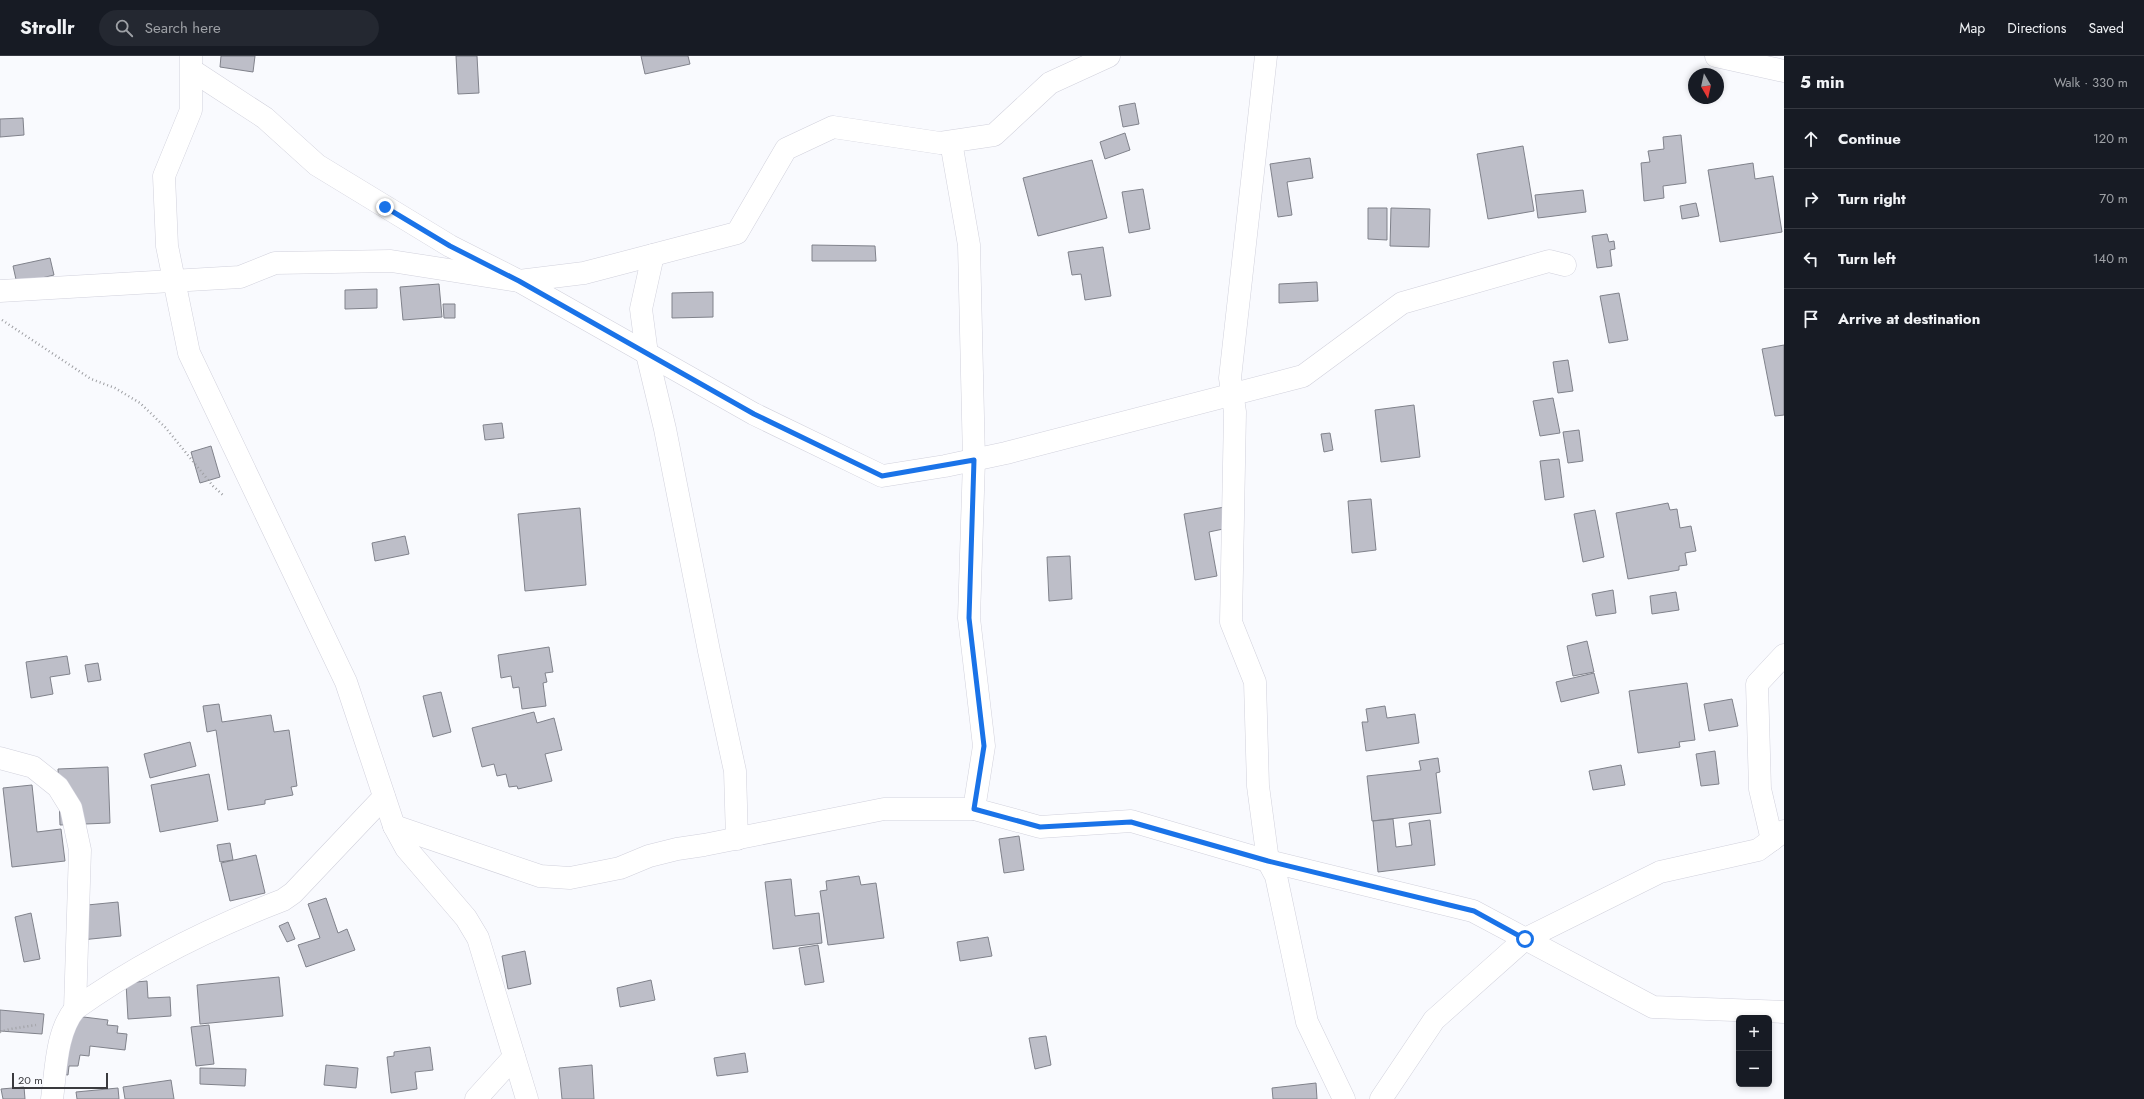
<!DOCTYPE html>
<html lang="en">
<head>
<meta charset="utf-8">
<style>
  :root { --surface:#171b24; --page:#242831; --text:#f1f3f6; --muted:#9ea1a6; --line:#363941 }
  body { margin:0; font-family:Jost,sans-serif; background:var(--page); color:var(--text) }
  .controls { position:absolute; right:12px; bottom:12px; display:grid; overflow:hidden; border-radius:6px; box-shadow:0 2px 6px #0003 }
  .controls button { width:36px; height:36px; display:grid; place-items:center; padding:0; border:0; border-bottom:1px solid var(--line); background:var(--surface); color:var(--text); font:20px sans-serif }
  .compass { position:absolute; left:1688px; top:12px; width:36px; height:36px; border-radius:50%; background:var(--surface); box-shadow:0 2px 6px #0003; rotate:171deg }
  .scale { position:absolute; left:12px; bottom:10px; width:96px; box-sizing:border-box; padding-left:4px; border:2px solid #3a3a3e; border-top:0; font-size:11px; line-height:14px; white-space:nowrap; color:#3a3a3e; -webkit-text-stroke:3px #f9fafe; paint-order:stroke }
  .stop { position:absolute; width:12px; height:12px; margin:-9px; border:3px solid #1a73e8; border-radius:50%; background:#fff }
  .stop.end { background:#1a73e8; border-color:#fff; box-shadow:0 1px 4px #0008 }
  .list { margin:0; padding:0; list-style:none }
  h2 { display:flex; justify-content:space-between; align-items:center; height:52px; margin:0; padding:0 16px; font-size:17px }
  h2 small { font-size:13px; font-weight:400; color:var(--muted) }
  .list li { display:grid; grid-template-columns:26px 1fr auto; gap:12px; align-items:center; box-sizing:border-box; height:60px; padding:0 16px; border-top:1px solid var(--line) }
  .list b { display:block; font-size:15px; white-space:nowrap }
  .list em { font-size:13px; font-style:normal; color:var(--muted) }
  .icon { flex:none; width:22px; height:22px; fill:none; stroke:currentColor; stroke-width:2; stroke-linecap:round; stroke-linejoin:round }
  .map { position:relative; flex:none; width:1784px; height:1043px; overflow:hidden }
  header { display:flex; align-items:center; gap:24px; box-sizing:border-box; height:56px; padding:0 20px; background:var(--surface); border-bottom:1px solid var(--line) }
  header strong { font-size:19px }
  nav { display:flex; gap:22px; margin-inline-start:auto; font-size:14px }
  .search { width:280px; height:36px; background:var(--page); display:flex; align-items:center; gap:10px; box-sizing:border-box; padding:0 14px; border-radius:22px; color:var(--muted); font-size:15px }
  main { display:flex }
  aside { flex:1; background:var(--surface) }
  .map>svg:first-child { display:block }
  .building { fill:#bdbec8; stroke:#80828b }
  .lines { fill:none; stroke-linecap:round; stroke-linejoin:round }
  .minor-casing { stroke:#d1d1dc; stroke-width:23 }
  .path { stroke:#9e9fa3; stroke-width:2.5; stroke-dasharray:1 3; stroke-linecap:butt }
  .minor { stroke:#fff; stroke-width:22 }
  .route { stroke:#1a73e8; stroke-width:5 }
</style>
</head>
<body>
<header>
<strong>Strollr</strong>
<div class="search"><svg class="icon" aria-label="search" viewBox="0 0 24 24"><circle cx="10" cy="10" r="6"/><path d="M15 15l6 6"/></svg>Search here</div>
<nav><a>Map</a><a>Directions</a><a>Saved</a></nav>
</header>
<main>
<div class="map">
<svg width="1784" height="1043" viewBox="0 0 1784 1043">
  <rect width="100%" height="100%" fill="#f9fafe"/>
  <g class="building">
    <polygon points="221,0 255,0 253,16 220,11"/>
    <polygon points="456,0 477,0 479,37 458,38"/>
    <polygon points="641,0 688,0 690,8 645,18"/>
    <polygon points="1135,47 1139,68 1123,71 1119,50"/>
    <polygon points="23,62 24,79 0,81 0,63"/>
    <polygon points="1125,77 1130,94 1105,103 1100,86"/>
    <polygon points="1681,79 1686,127 1663,130 1664,142 1644,145 1641,107 1650,106 1648,95 1664,93 1663,81"/>
    <polygon points="1523,90 1534,155 1488,163 1477,98"/>
    <polygon points="1310,102 1313,122 1287,126 1292,159 1278,161 1270,108"/>
    <polygon points="1092,104 1107,162 1038,180 1023,122"/>
    <polygon points="1753,107 1755,123 1773,120 1782,176 1720,186 1708,114"/>
    <polygon points="1143,133 1150,173 1129,177 1122,136"/>
    <polygon points="1583,134 1586,156 1538,162 1535,139"/>
    <polygon points="1696,147 1699,160 1682,163 1680,150"/>
    <polygon points="1368,152 1387,152 1387,184 1368,183"/>
    <polygon points="1391,152 1430,153 1429,191 1390,190"/>
    <polygon points="1607,178 1609,186 1614,185 1615,193 1610,194 1612,210 1597,212 1592,180"/>
    <polygon points="812,189 875,190 876,205 812,205"/>
    <polygon points="1103,191 1111,240 1085,244 1081,218 1072,219 1068,196"/>
    <polygon points="50,202 54,219 17,228 13,210"/>
    <polygon points="1317,226 1318,245 1279,247 1279,228"/>
    <polygon points="439,228 442,261 403,264 400,231"/>
    <polygon points="377,233 377,252 345,253 345,234"/>
    <polygon points="713,236 713,261 672,262 672,237"/>
    <polygon points="1619,237 1628,284 1609,287 1600,240"/>
    <polygon points="443,248 455,248 455,262 444,262"/>
    <polygon points="1784,289 1784,359 1775,360 1762,293"/>
    <polygon points="1568,304 1573,335 1558,337 1553,306"/>
    <polygon points="1553,342 1560,377 1540,380 1533,345"/>
    <polygon points="1414,349 1420,401 1381,406 1375,354"/>
    <polygon points="502,367 504,382 485,384 483,369"/>
    <polygon points="1579,374 1583,405 1568,407 1563,376"/>
    <polygon points="1330,377 1333,394 1324,396 1321,378"/>
    <polygon points="211,390 220,421 200,427 191,396"/>
    <polygon points="1559,403 1564,441 1545,444 1540,405"/>
    <polygon points="1371,443 1376,494 1352,497 1348,445"/>
    <polygon points="1668,447 1670,454 1677,453 1680,472 1691,470 1696,495 1685,497 1687,509 1679,510 1679,514 1628,523 1616,457"/>
    <polygon points="1225,451 1228,472 1209,476 1217,520 1195,524 1184,458"/>
    <polygon points="580,452 586,529 525,535 518,458"/>
    <polygon points="1595,454 1604,501 1583,506 1574,458"/>
    <polygon points="405,480 409,498 375,505 372,487"/>
    <polygon points="1070,500 1072,543 1049,545 1047,501"/>
    <polygon points="1613,534 1616,557 1596,560 1592,538"/>
    <polygon points="1676,536 1679,554 1652,558 1650,540"/>
    <polygon points="1587,585 1594,616 1573,620 1567,590"/>
    <polygon points="549,591 553,616 545,617 547,626 543,627 546,650 522,653 519,631 513,632 511,620 501,622 498,599"/>
    <polygon points="67,600 70,618 50,621 53,638 31,642 26,606"/>
    <polygon points="98,607 101,624 88,626 85,609"/>
    <polygon points="1594,617 1599,637 1561,646 1556,626"/>
    <polygon points="1687,627 1695,684 1679,686 1680,691 1638,697 1629,635"/>
    <polygon points="441,636 451,676 433,681 423,640"/>
    <polygon points="1732,643 1738,670 1709,675 1704,648"/>
    <polygon points="219,648 222,666 271,659 274,676 289,674 297,730 291,731 293,739 265,744 265,748 228,754 216,674 207,676 203,650"/>
    <polygon points="1385,650 1387,662 1415,658 1419,687 1366,695 1362,666 1368,666 1366,653"/>
    <polygon points="534,656 537,667 554,662 562,694 545,698 552,725 518,733 517,730 509,731 506,718 497,720 494,708 482,711 472,672"/>
    <polygon points="190,686 196,710 150,722 144,698"/>
    <polygon points="1715,695 1719,728 1701,730 1696,698"/>
    <polygon points="1438,702 1440,716 1436,717 1441,757 1372,765 1367,720 1421,714 1419,705"/>
    <polygon points="1621,709 1625,729 1593,734 1589,715"/>
    <polygon points="108,711 110,767 60,769 58,713"/>
    <polygon points="209,718 218,765 160,776 151,729"/>
    <polygon points="32,729 37,776 61,773 65,805 12,811 3,732"/>
    <polygon points="1393,763 1396,791 1412,789 1409,767 1430,764 1435,809 1378,816 1373,765"/>
    <polygon points="1019,780 1024,814 1004,817 999,783"/>
    <polygon points="230,787 233,804 220,806 217,789"/>
    <polygon points="256,799 265,837 230,845 221,807"/>
    <polygon points="859,820 861,829 876,827 884,882 828,889 820,835 827,834 826,825"/>
    <polygon points="791,823 795,860 819,857 822,887 773,893 765,826"/>
    <polygon points="326,842 338,877 347,873 355,894 306,911 298,889 320,882 308,848"/>
    <polygon points="118,846 121,880 81,884 77,850"/>
    <polygon points="31,857 40,903 24,906 15,861"/>
    <polygon points="288,866 295,883 287,886 279,870"/>
    <polygon points="988,881 992,900 960,905 957,886"/>
    <polygon points="818,889 824,926 805,929 799,892"/>
    <polygon points="525,895 531,928 508,933 502,900"/>
    <polygon points="279,921 283,960 200,968 197,929"/>
    <polygon points="651,924 655,944 620,951 617,932"/>
    <polygon points="147,925 148,942 170,941 171,960 128,963 126,927"/>
    <polygon points="0,954 44,958 42,978 0,975"/>
    <polygon points="59,958 108,964 107,969 118,970 117,977 127,978 125,994 90,990 89,1000 80,999 78,1010 69,1010 68,1019 53,1017"/>
    <polygon points="209,969 214,1008 196,1010 191,971"/>
    <polygon points="1046,980 1051,1009 1035,1013 1029,982"/>
    <polygon points="430,991 433,1014 415,1016 417,1033 391,1037 387,1001 394,1000 394,996"/>
    <polygon points="745,997 748,1016 717,1020 714,1002"/>
    <polygon points="326,1009 358,1012 356,1032 324,1029"/>
    <polygon points="592,1009 594,1043 562,1043 559,1012"/>
    <polygon points="200,1012 246,1013 245,1030 200,1028"/>
    <polygon points="171,1024 174,1043 125,1043 123,1031"/>
    <polygon points="1316,1027 1317,1043 1273,1043 1272,1032"/>
    <polygon points="24,1031 25,1043 3,1043 1,1033"/>
    <polygon points="118,1032 119,1043 77,1043 76,1036"/>
  </g>
  <g class="lines">
    <g class="minor-casing">
      <g id="minor">
        <polyline points="191,0 191,54 164,120 167,190 189,297 346,626 394,770 406,792 466,862 478,882 527,1043"/>
        <polyline points="1266,0 1230,322 1235,356 1231,566 1255,626 1258,730 1268,805 1276,820 1307,966 1344,1043"/>
        <polyline points="1716,0 1784,15"/>
        <polyline points="193,15 265,62 317,109 450,190 519,225 754,358 882,420 945,410 1006,397 1303,320 1402,247 1549,205 1565,209"/>
        <polyline points="951,86 969,189 974,404 969,562 984,690 974,753"/>
        <polyline points="653,199 641,253 647,298 665,373 709,595 735,715 737,783"/>
        <polyline points="0,235 240,221 275,207 391,205 519,225 584,217 737,177 786,93 833,71 940,87 994,79 1050,27 1109,0"/>
        <polyline points="0,702 33,711 58,731 71,752 80,794 75,953"/>
        <polyline points="394,770 540,820 570,822 620,812 649,800 677,793 704,789 884,753 974,753 1040,771 1131,765 1268,805 1473,855 1653,951 1784,956"/>
        <polyline points="1772,784 1760,733 1757,628 1784,599"/>
        <path d="M52,1043C56,1014 56,976 75,953C139,907 210,872 283,844L293,837L384,741"/>
        <polyline points="476,1043 514,1001"/>
        <polyline points="1381,1043 1434,964 1525,883 1660,816 1758,794 1784,775"/>
      </g>
    </g>
    <g class="path">
      <polyline points="2,264 91,323 115,332 140,347 165,371 213,430 224,440"/>
      <polyline points="0,976 10,973 36,969"/>
    </g>
    <use href="#minor" class="minor"/>
  </g>
  <g class="lines">
    <polyline class="route" points="385,151 450,190 519,225 754,358 882,420 974,404 969,562 984,690 974,753 1040,771 1131,766 1268,805 1474,855 1525,883"/>
  </g>
</svg>
<div class="controls">
<button>+</button>
<button>−</button>
</div>
<svg class="compass" viewBox="-18 -18 36 36"><path d="M0-13l5 13h-10z" fill="#e53935"/><path d="M0 13l5-13h-10z" fill="#9ea1a6"/></svg>
<div class="scale">20 m</div>
<div class="stop" style="left:1525px;top:883px"></div>
<div class="stop end" style="left:385px;top:151px"></div>
</div>
<aside>
<h2>5 min<small>Walk · 330 m</small></h2>
<ul class="list">
<li><svg class="icon" aria-label="ahead" viewBox="0 0 24 24"><path d="M12 20V5M6 11l6-6 6 6"/></svg><div><b>Continue</b></div><em>120 m</em></li>
<li><svg class="icon" aria-label="right" viewBox="0 0 24 24"><path d="M7 20v-9h11M14 6l5 5-5 5"/></svg><div><b>Turn right</b></div><em>70 m</em></li>
<li><svg class="icon" aria-label="left" viewBox="0 0 24 24"><path d="M17 20v-9H6M10 6l-5 5 5 5"/></svg><div><b>Turn left</b></div><em>140 m</em></li>
<li><svg class="icon" aria-label="arrive" viewBox="0 0 24 24"><path d="M6 21V4h12l-3 4 3 4H6"/></svg><div><b>Arrive at destination</b></div></li>
</ul>
</aside>
</main>
</body>
</html>
